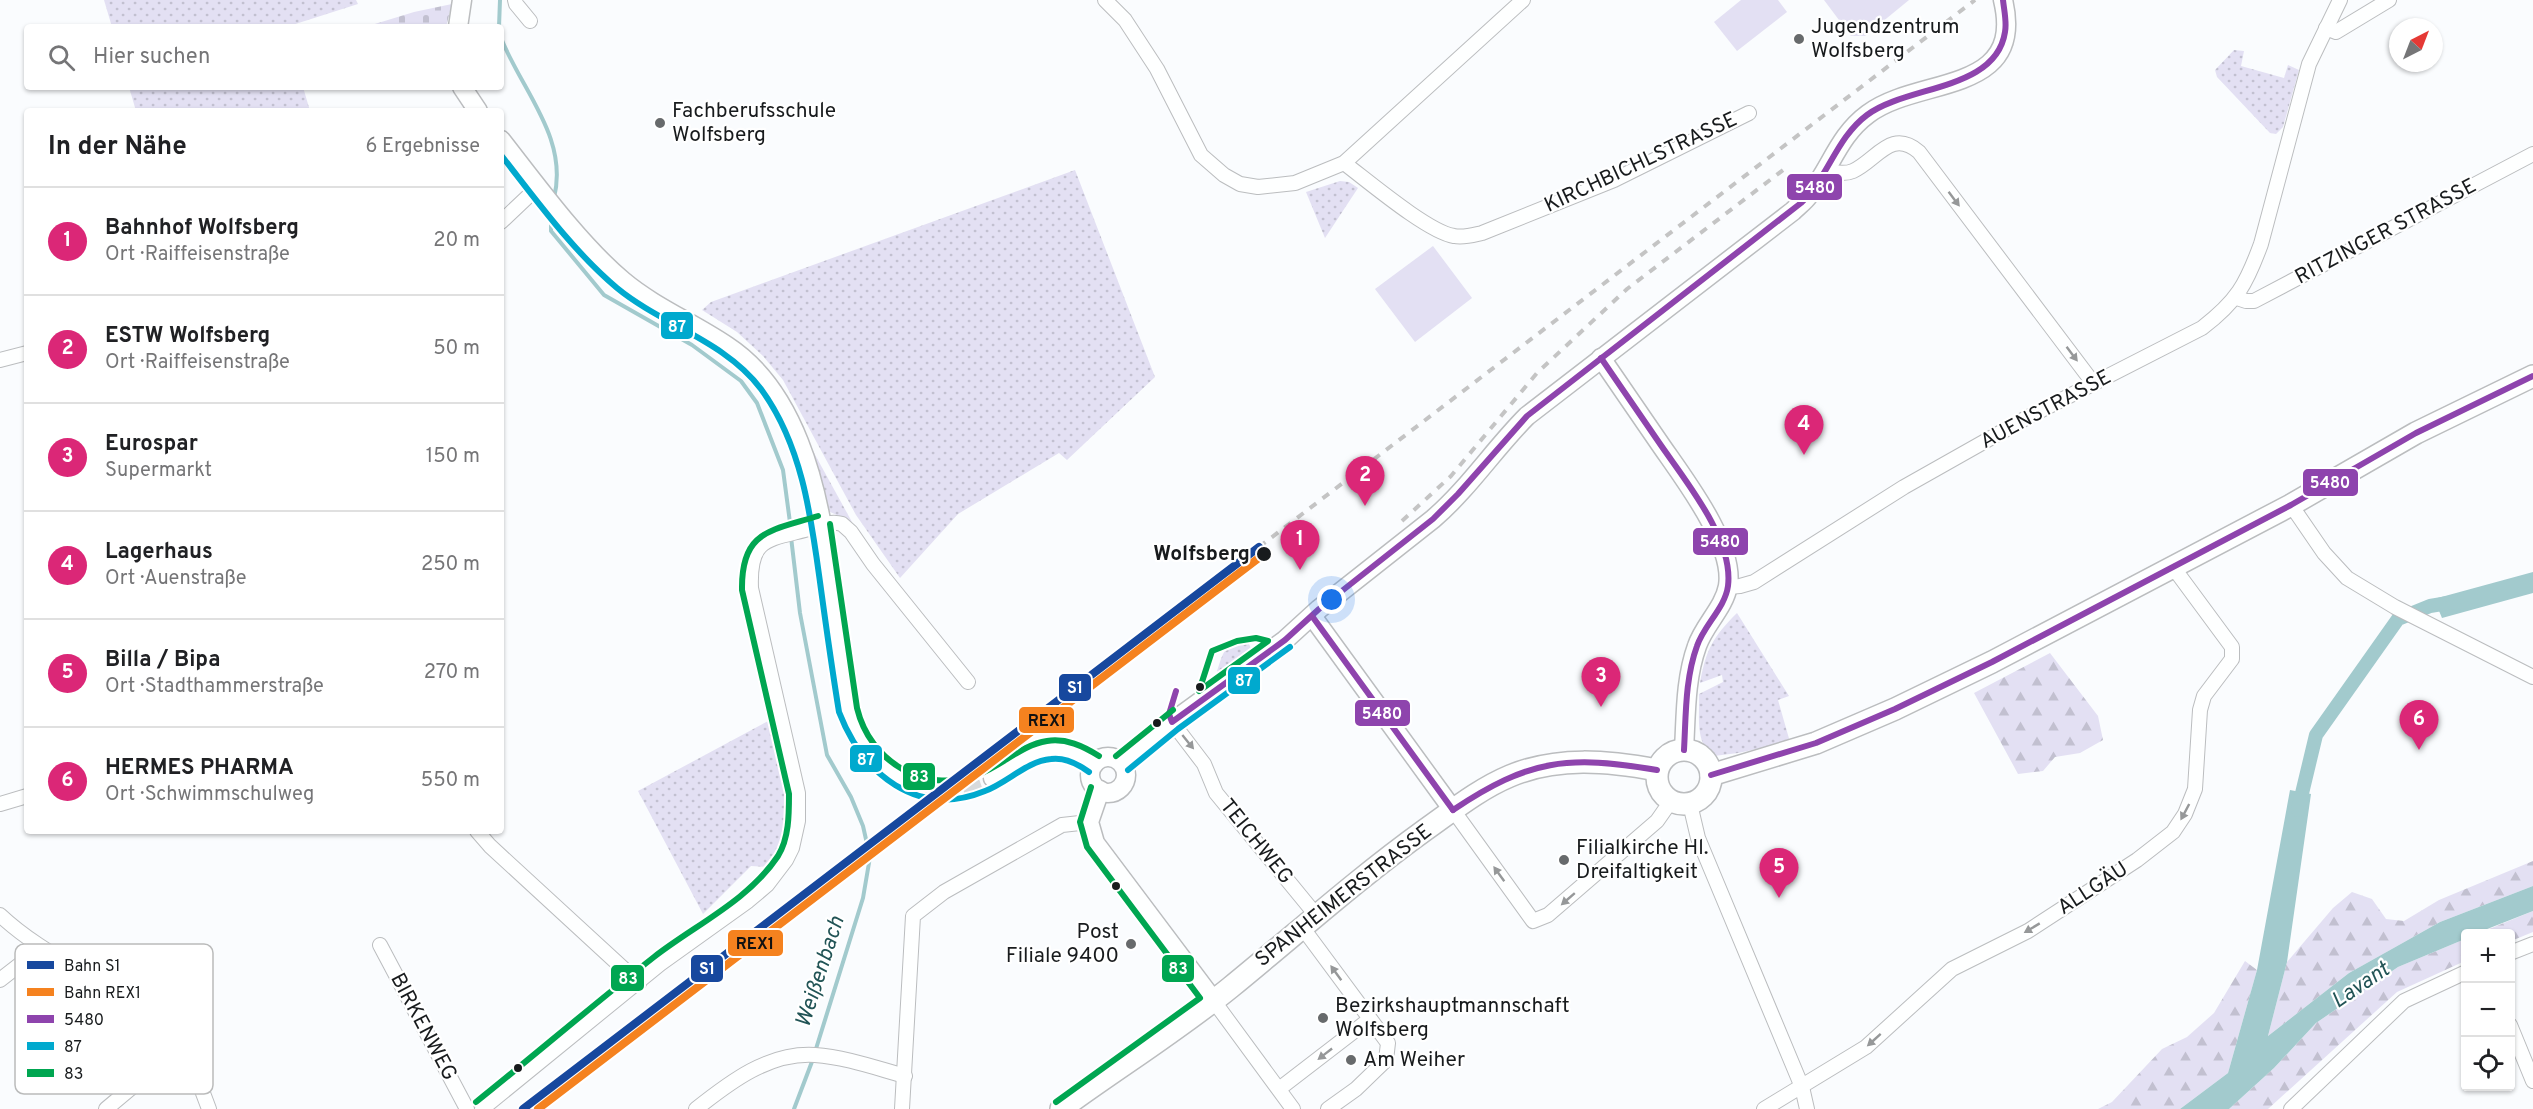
<!DOCTYPE html>
<html lang="de">
<head>
<meta charset="utf-8">
<style>
  :root { --surface:#fff; --page:#f2f2f2; --text:#202124; --muted:#757577; --line:#e0e0e0; --accent:#db2777 }
  body { margin:0; font-family:Overpass,sans-serif; background:var(--page); color:var(--text) }
  .controls { position:absolute; right:18px; bottom:18px; display:grid; overflow:hidden; border-radius:6px; box-shadow:0 2px 4px #0004 }
  .controls button { width:54px; height:54px; display:grid; place-items:center; padding:0; border:0; border-bottom:2px solid var(--line); background:var(--surface); color:var(--text); font:30px sans-serif }
  .compass { position:absolute; left:2389px; top:18px; width:54px; height:54px; border-radius:50%; background:var(--surface); box-shadow:0 2px 4px #0004; rotate:42deg }
  .you { position:absolute; left:1332px; top:600px; width:21px; height:21px; margin:-15px; border:4px solid #fff; border-radius:50%; background:#1a73e8; box-shadow:0 0 0 9px #1a73e833 }
  .badge { display:grid; place-items:center; width:39px; height:39px; border-radius:50%; background:var(--accent); color:#fff; font-size:20px; font-weight:700 }
  .pin { position:absolute; translate:-50% -50px; filter:drop-shadow(0 2px 3px #0008) }
  .pin::after { content:''; position:absolute; top:32px; width:21px; height:18px; background:inherit; clip-path:polygon(0 0,100% 0,50% 100%) }
  .list { margin:0; padding:0; list-style:none }
  h2 { display:flex; justify-content:space-between; align-items:center; height:78px; margin:0; padding:0 24px; font-size:26px }
  h2 small { font-size:20px; font-weight:400; color:var(--muted) }
  .list li { display:grid; grid-template-columns:39px 1fr auto; gap:18px; align-items:center; box-sizing:border-box; height:108px; padding:0 24px; border-top:2px solid var(--line) }
  .list b { display:block; font-size:22px; white-space:nowrap }
  .list p { margin:0; font-size:20px; white-space:nowrap; color:var(--muted) }
  .list em { font-size:20px; font-style:normal; color:var(--muted) }
  .icon { flex:none; width:33px; height:33px; fill:none; stroke:currentColor; stroke-width:2; stroke-linecap:round; stroke-linejoin:round }
  .map { position:relative; flex:none; width:2533px; height:1109px; overflow:hidden }
  .search { position:absolute; background:var(--surface); box-shadow:0 2px 4px #0004; left:24px; top:24px; width:480px; height:66px; display:flex; align-items:center; gap:15px; box-sizing:border-box; padding:0 21px; border-radius:6px; color:var(--muted); font-size:22px }
  .panel { position:absolute; background:var(--surface); box-shadow:0 2px 4px #0004; left:24px; top:108px; width:480px; height:726px; border-radius:6px }
  .map>svg:first-child { display:block }
  .grass { fill:url(#grass-dots) }
  .forest { fill:url(#forest-firs) }
  .cemetery { fill:url(#cemetery-stones) }
  .pitch { fill:#e3e0f3 }
  .water { fill:#a2cacd }
  .lines { fill:none; stroke-linecap:round; stroke-linejoin:round }
  .stream { stroke:#a2cacd; stroke-width:4 }
  .canal { stroke:#a2cacd; stroke-width:14 }
  .secondary-tunnel { stroke:#d8dadc; stroke-width:18; stroke-dasharray:18 9; stroke-linecap:butt }
  .street-casing { stroke:#bbbdbf; stroke-width:16 }
  .secondary-casing { stroke:#bbbdbf; stroke-width:21 }
  .primary-casing { stroke:#bbbdbf; stroke-width:24 }
  .street { stroke:#feffff; stroke-width:14 }
  .secondary { stroke:#feffff; stroke-width:18 }
  .primary { stroke:#feffff; stroke-width:21 }
  .rail { stroke:#c4c4c4; stroke-width:4; stroke-dasharray:8 8; stroke-linecap:butt }
  .bus-1-casing { stroke:#fff; stroke-width:10 }
  .bus-2-casing { stroke:#fff; stroke-width:10 }
  .bus-3-casing { stroke:#fff; stroke-width:10 }
  .bus-1 { stroke:#8e44ad; stroke-width:6 }
  .bus-2 { stroke:#00a9ce; stroke-width:6 }
  .bus-3 { stroke:#00a651; stroke-width:6 }
  .rail-1-casing { stroke:#fff; stroke-width:12 }
  .rail-2-casing { stroke:#fff; stroke-width:12 }
  .rail-1 { stroke:#17489e; stroke-width:8 }
  .rail-2 { stroke:#f5821f; stroke-width:8 }
  .oneway { fill:#969899 }
  .poi-dot { fill:#676a6c; stroke:#fff; stroke-width:2 }
  .stop-dot { fill:#181b1d; stroke:#fff; stroke-width:2 }
  .labels { text-anchor:middle; dominant-baseline:central; stroke-width:4.5; stroke-linejoin:round; paint-order:stroke }
  .poi-label { font-size:21px; fill:#181b1d; stroke:#fff; text-anchor:start }
  .street-label { font-size:21px; fill:#181b1d; stroke:#fff }
  .stop-label { font-size:21px; font-weight:bold; fill:#181b1d; stroke:#fff; text-anchor:end }
  .water-label { font-size:22px; font-style:italic; fill:#225456; stroke:#fff }
  .key { fill:#fff; stroke:#babbbb; stroke-width:1.5 }
  .key-label { font-size:16px; fill:#181b1d }
  .line-badge { stroke:#fff; stroke-width:2 }
  .badge-label { font-size:16px; text-anchor:middle; font-weight:bold; fill:#fff }
  .pale-badge-label { font-size:16px; text-anchor:middle; font-weight:bold; fill:#111 }
</style>
</head>
<body>
<div class="map">
<svg width="2533" height="1109" viewBox="0 0 2533 1109">
  <defs>
    <pattern id="grass-dots" width="8" height="8" patternUnits="userSpaceOnUse" patternTransform="scale(1.5)"><rect width="8" height="8" fill="#e3e0f3"/><path d="M2 2h.1M6 6h.1" fill="none" stroke="#c2c0d0" stroke-width="1.8" stroke-linecap="round"/></pattern>
    <pattern id="forest-firs" width="22" height="20" patternUnits="userSpaceOnUse" patternTransform="scale(1.5)"><rect width="22" height="20" fill="#e3e0f3"/><path d="M5 1l3.5 6h-7zM16 11l3.5 6h-7z" fill="#c2c0d0"/></pattern>
    <pattern id="cemetery-stones" width="16" height="16" patternUnits="userSpaceOnUse" patternTransform="scale(1.5)"><rect width="16" height="16" fill="#e3e0f3"/><path d="M2 7V4a2 2 0 0 1 4 0v3zM10 15v-3a2 2 0 0 1 4 0v3z" fill="#c2c0d0"/></pattern>
  </defs>
  <rect width="100%" height="100%" fill="#fafcfe"/>
  <g class="grass">
    <polygon points="104,0 356,0 358,4 286,27 112,27"/>
    <polygon points="2234,50 2244,51 2241,66 2284,78 2288,65 2299,70 2283,127 2276,134 2270,133 2217,77 2215,70"/>
    <polygon points="129,87 303,87 310,111 136,111"/>
    <polygon points="1075,170 1155,377 1067,460 1059,453 958,514 900,578 856,515 783,380 763,356 737,332 702,310 711,302"/>
    <polygon points="1340,181 1349,182 1358,188 1325,238 1306,192"/>
    <polygon points="808,442 852,522 828,511"/>
    <path d="M1737,613L1789,696L1778,700L1790,742L1738,753L1714,756C1694,744 1700,714 1699,694L1723,682L1722,675L1700,683C1706,649 1713,637 1737,613Z"/>
    <path d="M1235,641H1245C1252,645 1252,651 1249,657L1220,676L1217,671C1221,660 1223,647 1235,641Z"/>
    <polygon points="772,719 786,792 785,836 771,867 751,866 703,914 638,791"/>
  </g>
  <g class="forest">
    <polygon points="2050,653 2098,716 2103,740 2080,753 2055,757 2043,771 2018,774 1974,693"/>
    <polygon points="2533,861 2533,886 2440,922 2349,973 2268,1036 2287,962 2333,908 2352,892 2372,899 2386,919 2404,921 2439,900"/>
    <polygon points="2533,911 2533,932 2511,941 2510,934 2477,934"/>
    <polygon points="2465,939 2465,961 2397,992 2268,1109 2229,1109 2274,1068 2316,1023 2398,967"/>
    <polygon points="2245,961 2257,970 2228,1073 2180,1109 2098,1109 2112,1102 2162,1049 2187,1037 2214,1013"/>
  </g>
  <polygon class="cemetery" points="452,4 446,27 365,27 414,12"/>
  <g class="pitch">
    <polygon points="1741,0 1778,0 1787,12 1737,51 1714,22"/>
    <polygon points="1824,0 1909,0 1865,36 1851,36"/>
    <polygon points="1433,246 1472,298 1415,342 1375,289"/>
  </g>
  <g class="water">
    <polygon points="2533,572 2533,593 2442,618 2434,599"/>
    <polygon points="2290,790 2311,794 2287,962 2268,1036 2349,973 2440,922 2533,886 2533,911 2477,933 2466,934 2465,939 2398,967 2316,1023 2274,1068 2229,1109 2180,1109 2228,1073 2257,970"/>
  </g>
  <g class="lines">
    <g class="stream">
      <polyline points="499,27 500,0"/>
      <path d="M501,38C522,91 569,138 554,198"/>
      <polyline points="551,214 551,231 604,295 692,345 741,381 757,403 783,470 791,530"/>
      <polyline points="791,537 800,613 827,755 851,797 863,826 870,857 863,898 815,1052"/>
      <polyline points="794,1109 813,1059"/>
    </g>
    <polyline class="canal" points="2298,810 2316,735 2398,619 2430,606 2454,602"/>
    <path class="secondary-tunnel" d="M910,783C938,794 966,790 993,778"/>
    <g class="street-casing">
      <g id="street">
        <polyline points="515,0 516,4 530,21"/>
        <polyline points="1105,0 1125,20 1157,69 1201,155 1224,175 1240,184 1258,187 1295,183 1344,163 1523,0"/>
        <polyline points="2326,28 2336,32 2389,0"/>
        <path d="M1344,163C1368,181 1428,232 1454,236C1464,238 1473,235 1482,233L1614,180L1749,113"/>
        <path d="M1824,171C1833,172 1844,175 1853,171C1877,160 1891,128 1919,152L2094,384"/>
        <polyline points="501,222 538,187"/>
        <polyline points="2237,298 2246,301 2254,301 2533,154"/>
        <polyline points="0,360 27,353"/>
        <polyline points="2291,505 2324,553 2347,578 2395,607 2533,677"/>
        <path d="M1728,587L1740,586L1754,582L1904,487L2028,417L2202,328C2237,301 2246,285 2261,244L2309,64L2340,0"/>
        <polyline points="1172,722 1204,764 1216,793 1316,915"/>
        <polyline points="0,804 27,796"/>
        <polyline points="1690,804 1698,838 1802,1087 1807,1109"/>
        <polyline points="1453,810 1533,921 1548,915 1657,821 1671,801"/>
        <polyline points="477,831 490,846 639,983"/>
        <path d="M0,915C54,966 133,988 180,1048C194,1066 201,1088 209,1109"/>
        <polyline points="1302,927 1388,1043 1386,1060 1356,1089 1328,1109"/>
        <polyline points="380,945 467,1109"/>
        <polyline points="2510,953 2533,944"/>
        <polyline points="0,980 41,948"/>
        <polyline points="1213,1000 1293,1109"/>
        <polyline points="2510,1025 2533,1081"/>
        <polyline points="1279,1089 1370,1019"/>
        <polyline points="106,1109 180,1047"/>
        <path d="M482,1109L660,964L748,901L767,885L786,860L792,848L798,821V793L751,588C749,539 766,540 805,530C818,527 829,520 842,524L851,532L873,564L968,682"/>
        <path d="M696,1109C730,1082 769,1052 815,1055C845,1057 876,1068 905,1076"/>
        <polyline points="902,1109 913,916 944,892 1062,825 1089,822"/>
        <polyline points="1764,1109 1866,1047 1952,969 2028,931 2137,860 2173,832 2185,814 2195,789 2200,710 2204,696 2232,659 2232,647 2173,567"/>
        <polyline points="2291,1109 2404,1001 2466,972"/>
      </g>
    </g>
    <g class="secondary-casing">
      <g id="secondary">
        <polyline points="458,27 462,0"/>
        <polyline points="462,87 478,111"/>
        <path d="M501,140C537,186 579,244 623,281C654,307 693,323 727,346C762,369 784,404 799,442C825,507 829,579 839,647C843,675 844,706 855,732C866,755 886,774 910,783"/>
        <path d="M1601,358C1620,386 1639,413 1658,441C1681,475 1735,543 1728,586C1724,608 1704,625 1697,646C1685,679 1686,716 1684,750"/>
        <polyline points="1312,616 1453,810"/>
        <circle cx="1108" cy="775" r="18"/>
        <path d="M1122,763L1172,722L1285,640L1319,609L1433,519C1469,488 1494,449 1527,416L1793,211C1798,206 1805,201 1809,195C1831,168 1838,136 1868,114C1918,76 2026,96 2003,0"/>
        <path d="M993,778C1030,757 1053,736 1094,764"/>
        <polyline points="1100,790 1089,822 1095,843 1213,1000"/>
      </g>
    </g>
    <g class="primary-casing">
      <g id="primary">
        <circle cx="1684" cy="777" r="27"/>
        <polyline points="1711,775 1816,743 1895,709 1992,662 2291,505 2416,433 2533,376"/>
        <path d="M1061,1109C1117,1068 1177,1031 1231,987C1296,934 1357,879 1425,830C1452,811 1479,789 1510,776C1558,756 1608,761 1657,770"/>
      </g>
    </g>
    <use href="#street" class="street"/>
    <use href="#secondary" class="secondary"/>
    <use href="#primary" class="primary"/>
    <g class="rail">
      <polyline points="1402,521 1451,476 1537,373 1627,289 1787,167"/>
      <polyline points="1259,547 1975,0"/>
    </g>
    <g class="bus-1-casing">
      <g id="bus-1">
        <path d="M1601,358C1620,386 1639,413 1658,441C1683,478 1734,538 1728,586C1725,608 1704,625 1697,646C1685,679 1686,715 1684,750"/>
        <polyline points="1312,616 1453,810"/>
        <path d="M1176,691L1169,714L1172,722L1285,640L1319,609L1433,519L1458,494L1527,416L1801,203C1828,178 1836,138 1867,115C1907,85 1996,91 2005,32C2007,22 2004,10 2003,0"/>
        <polyline points="1711,775 1816,743 1895,709 1992,662 2291,505 2416,433 2533,376"/>
        <path d="M1453,810C1529,759 1568,755 1657,770"/>
      </g>
    </g>
    <g class="bus-2-casing">
      <g id="bus-2">
        <path d="M501,155C537,201 572,250 617,288C662,325 725,341 761,389C802,445 811,516 820,582C826,626 832,669 839,712C863,774 917,819 985,791C1007,783 1027,761 1051,759C1065,757 1078,764 1089,772"/>
        <polyline points="1128,770 1178,729 1290,647"/>
      </g>
    </g>
    <g class="bus-3-casing">
      <g id="bus-3">
        <path d="M830,524L857,708C870,762 924,794 977,775C1002,766 1021,745 1047,741C1066,738 1083,746 1099,756"/>
        <polygon points="1256,638 1268,641 1199,691 1212,651 1237,641"/>
        <polyline points="1116,756 1173,710"/>
        <path d="M476,1102C536,1054 594,1004 654,957C695,925 748,901 778,856C789,838 789,815 789,794L742,590C741,530 771,531 818,516"/>
        <polyline points="1056,1102 1200,998 1087,847 1080,822 1091,787"/>
      </g>
    </g>
    <use href="#bus-1" class="bus-1"/>
    <use href="#bus-2" class="bus-2"/>
    <use href="#bus-3" class="bus-3"/>
    <g class="rail-1-casing">
      <polyline id="rail-1" points="523,1109 1259,547"/>
    </g>
    <g class="rail-2-casing">
      <polyline id="rail-2" points="538,1109 1264,554"/>
    </g>
    <use href="#rail-1" class="rail-1"/>
    <use href="#rail-2" class="rail-2"/>
  </g>
  <defs><path id="oneway-solid" d="M-6-.8H1V-3.2L6.5 0L1 3.2V.8H-6Z" transform="scale(1.5)"/></defs>
  <g class="oneway">
    <use href="#oneway-solid" transform="translate(1954 199) rotate(53)"/>
    <use href="#oneway-solid" transform="translate(2072 354) rotate(53)"/>
    <use href="#oneway-solid" transform="translate(1188 742) rotate(51)"/>
    <use href="#oneway-solid" transform="translate(2185 812) rotate(118)"/>
    <use href="#oneway-solid" transform="translate(1499 874) rotate(-126)"/>
    <use href="#oneway-solid" transform="translate(1568 899) rotate(139)"/>
    <use href="#oneway-solid" transform="translate(2032 928) rotate(149)"/>
    <use href="#oneway-solid" transform="translate(1336 973) rotate(-126)"/>
    <use href="#oneway-solid" transform="translate(1874 1040) rotate(138)"/>
    <use href="#oneway-solid" transform="translate(1325 1054) rotate(142)"/>
  </g>
  <g class="poi-dot">
    <circle cx="1799" cy="39" r="6"/>
    <circle cx="660" cy="123" r="6"/>
    <circle cx="1564" cy="860" r="6"/>
    <circle cx="1131" cy="944" r="6"/>
    <circle cx="1323" cy="1018" r="6"/>
    <circle cx="1351" cy="1060" r="6"/>
  </g>
  <g class="stop-dot">
    <circle cx="1264" cy="554" r="8"/>
    <circle cx="1200" cy="687" r="5"/>
    <circle cx="1157" cy="723" r="5"/>
    <circle cx="1116" cy="886" r="5"/>
    <circle cx="518" cy="1068" r="5"/>
  </g>
  <g class="labels">
    <g class="poi-label">
      <text x="1811" y="27">Jugendzentrum<tspan x="1811" dy="24">Wolfsberg</tspan></text>
      <text x="672" y="111">Fachberufsschule<tspan x="672" dy="24">Wolfsberg</tspan></text>
      <text x="1576" y="848">Filialkirche Hl.<tspan x="1576" dy="24">Dreifaltigkeit</tspan></text>
      <text x="1119" y="932" text-anchor="end">Post<tspan x="1119" dy="24">Filiale 9400</tspan></text>
      <text x="1335" y="1006">Bezirkshauptmannschaft<tspan x="1335" dy="24">Wolfsberg</tspan></text>
      <text x="1363" y="1060">Am Weiher</text>
    </g>
    <g class="street-label">
      <text transform="translate(1641 163) rotate(-25)">KIRCHBICHLSTRASSE</text>
      <text transform="translate(2386 232) rotate(-28)">RITZINGER STRASSE</text>
      <text transform="translate(2046 410) rotate(-28)">AUENSTRASSE</text>
      <text transform="translate(1256 842) rotate(51)">TEICHWEG</text>
      <text transform="translate(2093 889) rotate(-33)">ALLGÄU</text>
      <text transform="translate(1344 896) rotate(-38)">SPANHEIMERSTRASSE</text>
      <text transform="translate(423 1027) rotate(62)">BIRKENWEG</text>
    </g>
    <g class="stop-label">
      <text x="1250" y="554">Wolfsberg</text>
    </g>
    <g class="water-label">
      <text transform="translate(821 972) rotate(-72)">Weißenbach</text>
      <text transform="translate(2361 986) rotate(-34)">Lavant</text>
    </g>
  </g>
  <rect x="15" y="944" width="198" height="150" rx="9" class="key"/>
  <rect x="27" y="961" width="27" height="8" fill="#17489e"/>
  <rect x="27" y="988" width="27" height="8" fill="#f5821f"/>
  <rect x="27" y="1015" width="27" height="8" fill="#8e44ad"/>
  <rect x="27" y="1042" width="27" height="8" fill="#00a9ce"/>
  <rect x="27" y="1069" width="27" height="8" fill="#00a651"/>
  <g class="key-label">
    <text x="64" y="971">Bahn S1</text>
    <text x="64" y="998">Bahn REX1</text>
    <text x="64" y="1025">5480</text>
    <text x="64" y="1052">87</text>
    <text x="64" y="1079">83</text>
  </g>
  <g class="line-badge">
    <rect x="1786" y="173" width="57" height="28" rx="6" fill="#8e44ad"/>
    <rect x="660" y="311" width="34" height="29" rx="6" fill="#00a9ce"/>
    <rect x="2302" y="468" width="57" height="29" rx="6" fill="#8e44ad"/>
    <rect x="1692" y="527" width="57" height="29" rx="6" fill="#8e44ad"/>
    <rect x="1227" y="666" width="34" height="29" rx="6" fill="#00a9ce"/>
    <rect x="1058" y="673" width="34" height="29" rx="6" fill="#17489e"/>
    <rect x="1354" y="699" width="57" height="28" rx="6" fill="#8e44ad"/>
    <rect x="1018" y="706" width="57" height="28" rx="6" fill="#f5821f"/>
    <rect x="849" y="744" width="34" height="29" rx="6" fill="#00a9ce"/>
    <rect x="902" y="762" width="34" height="29" rx="6" fill="#00a651"/>
    <rect x="727" y="929" width="57" height="28" rx="6" fill="#f5821f"/>
    <rect x="690" y="954" width="34" height="29" rx="6" fill="#17489e"/>
    <rect x="1161" y="954" width="34" height="29" rx="6" fill="#00a651"/>
    <rect x="610" y="964" width="35" height="28" rx="6" fill="#00a651"/>
  </g>
  <g class="badge-label">
    <text x="1815" y="193">5480</text>
    <text x="677" y="332">87</text>
    <text x="2330" y="488">5480</text>
    <text x="1720" y="547">5480</text>
    <text x="1244" y="686">87</text>
    <text x="1075" y="693">S1</text>
    <text x="1382" y="719">5480</text>
    <text x="866" y="765">87</text>
    <text x="919" y="782">83</text>
    <text x="707" y="974">S1</text>
    <text x="1178" y="974">83</text>
    <text x="628" y="984">83</text>
  </g>
  <g class="pale-badge-label">
    <text x="1047" y="726">REX1</text>
    <text x="755" y="949">REX1</text>
  </g>
</svg>
<div class="controls">
<button>+</button>
<button>−</button>
<button><svg class="icon" aria-label="locate" viewBox="0 0 24 24"><circle cx="12" cy="12" r="6"/><path d="M12 2v4M12 18v4M2 12h4M18 12h4"/></svg></button>
</div>
<svg class="compass" viewBox="-18 -18 36 36"><path d="M0-13l5 13h-10z" fill="#e53935"/><path d="M0 13l5-13h-10z" fill="#757577"/></svg>
<div class="you"></div>
<div class="pin badge" style="left:1300px;top:570px">1</div>
<div class="pin badge" style="left:1365px;top:506px">2</div>
<div class="pin badge" style="left:1601px;top:707px">3</div>
<div class="pin badge" style="left:1804px;top:455px">4</div>
<div class="pin badge" style="left:1779px;top:898px">5</div>
<div class="pin badge" style="left:2419px;top:750px">6</div>
<div class="search"><svg class="icon" aria-label="search" viewBox="0 0 24 24"><circle cx="10" cy="10" r="6"/><path d="M15 15l6 6"/></svg>Hier suchen</div>
<section class="panel">
<h2>In der Nähe<small>6 Ergebnisse</small></h2>
<ul class="list">
<li><span class="badge">1</span><div><b>Bahnhof Wolfsberg</b><p>Ort · Raiffeisenstraße</p></div><em>20 m</em></li>
<li><span class="badge">2</span><div><b>ESTW Wolfsberg</b><p>Ort · Raiffeisenstraße</p></div><em>50 m</em></li>
<li><span class="badge">3</span><div><b>Eurospar</b><p>Supermarkt</p></div><em>150 m</em></li>
<li><span class="badge">4</span><div><b>Lagerhaus</b><p>Ort · Auenstraße</p></div><em>250 m</em></li>
<li><span class="badge">5</span><div><b>Billa / Bipa</b><p>Ort · Stadthammerstraße</p></div><em>270 m</em></li>
<li><span class="badge">6</span><div><b>HERMES PHARMA</b><p>Ort · Schwimmschulweg</p></div><em>550 m</em></li>
</ul>
</section>
</div>
</body>
</html>
